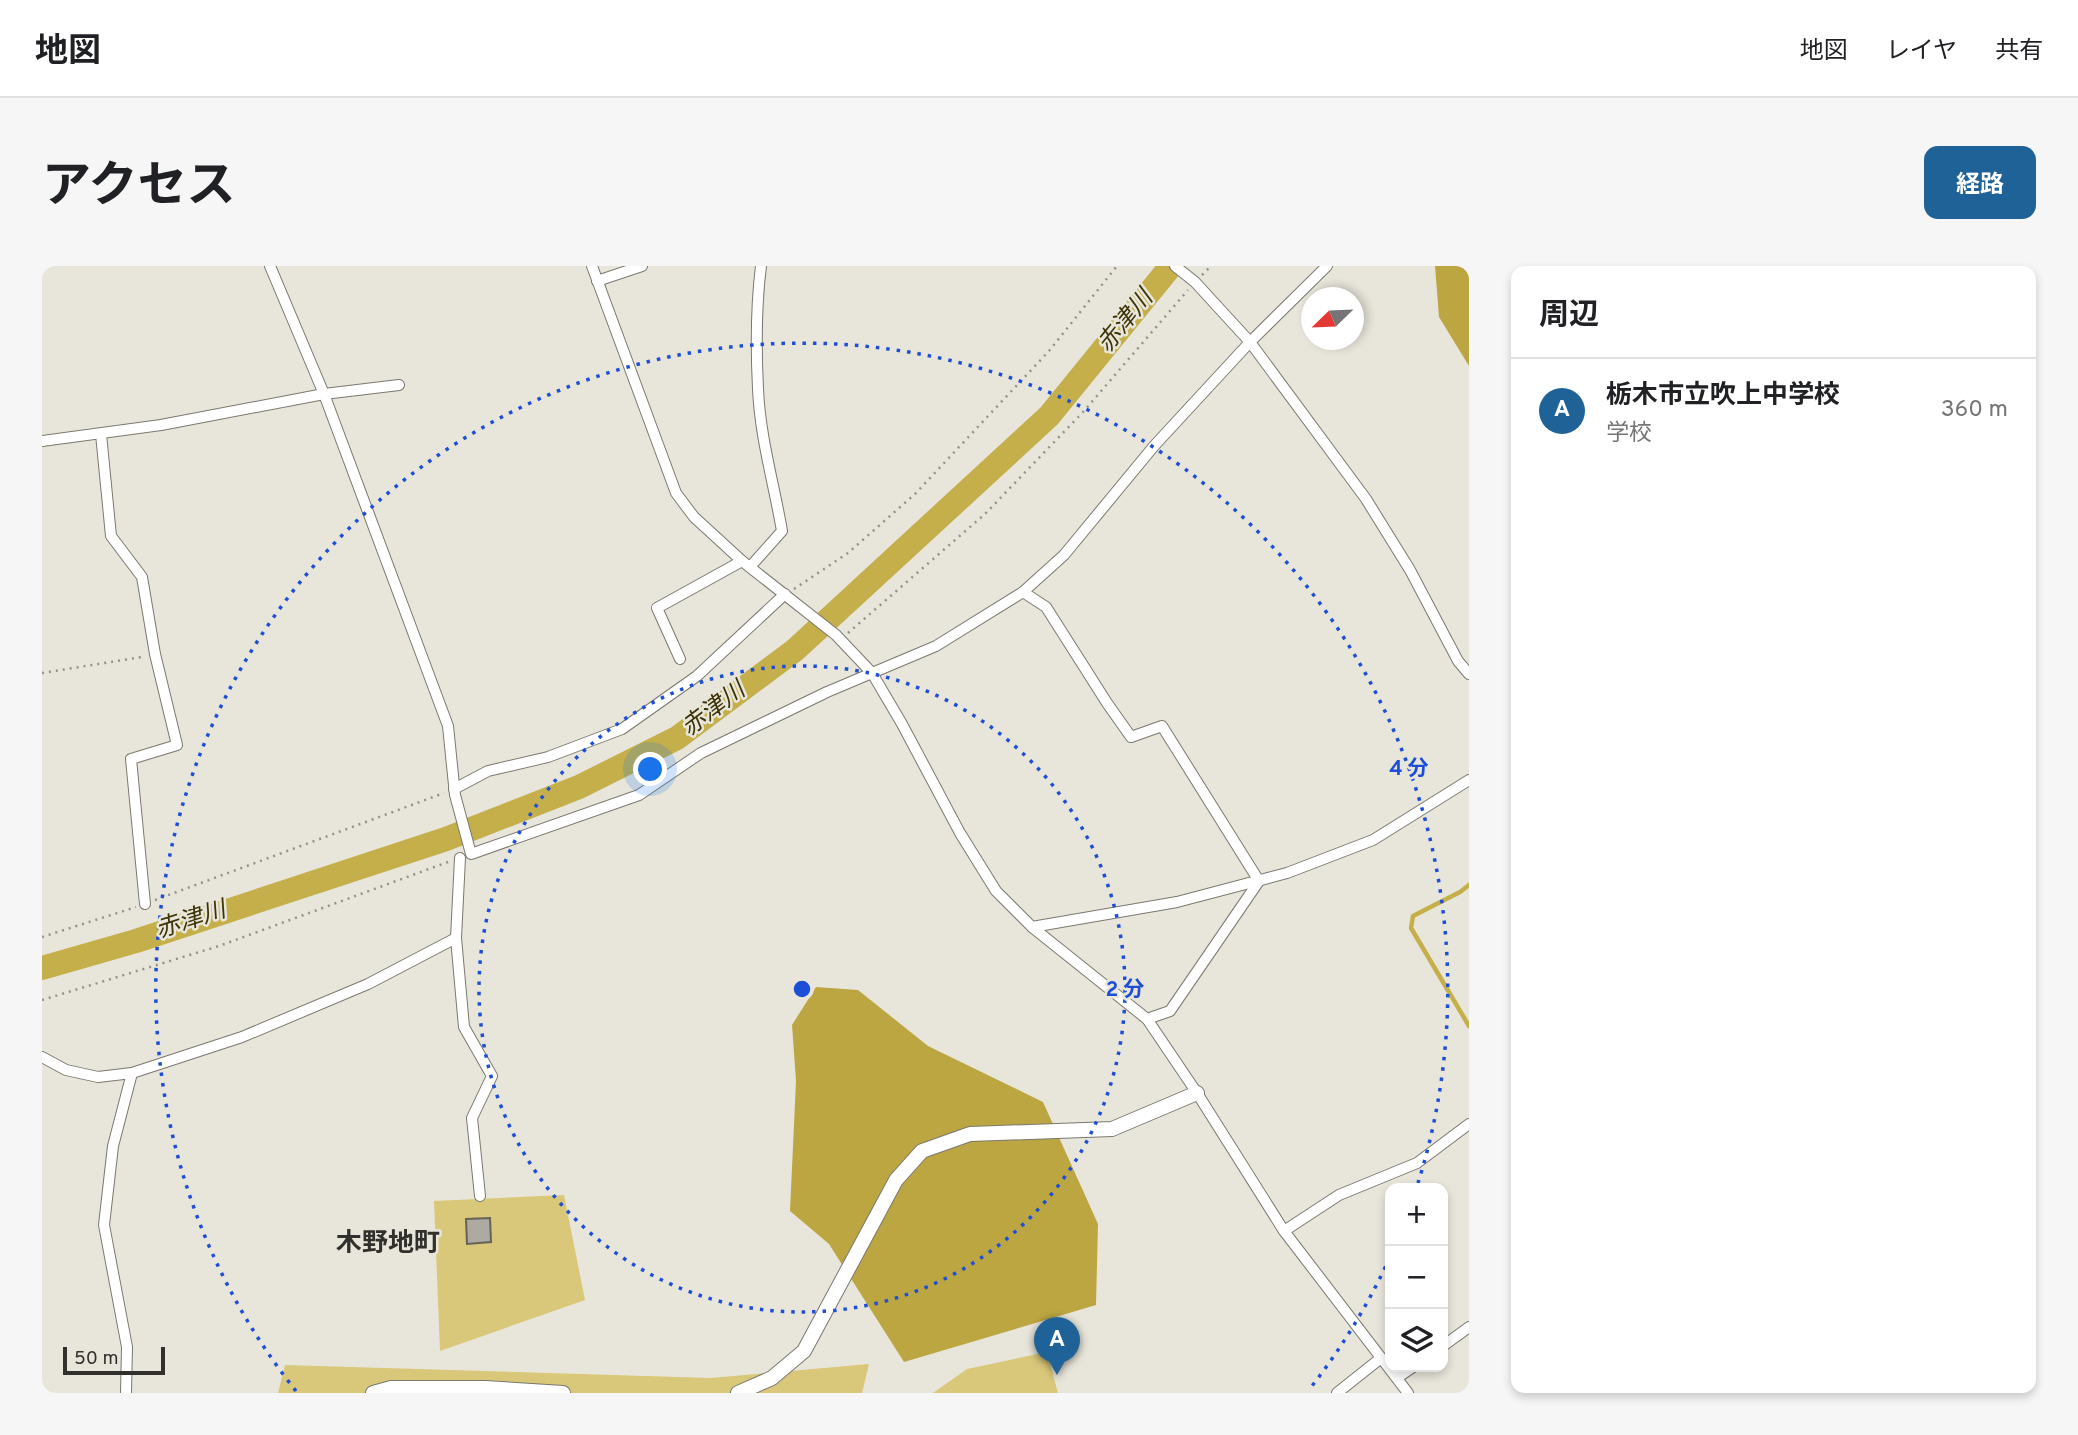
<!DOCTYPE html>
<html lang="ja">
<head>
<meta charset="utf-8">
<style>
  :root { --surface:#fff; --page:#f6f6f6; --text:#202124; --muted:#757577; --line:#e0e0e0; --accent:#1f6297 }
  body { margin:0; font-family:Overpass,"Noto Sans JP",sans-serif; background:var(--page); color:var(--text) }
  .controls { position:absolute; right:21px; bottom:21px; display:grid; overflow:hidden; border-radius:14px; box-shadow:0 4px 10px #0003 }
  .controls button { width:63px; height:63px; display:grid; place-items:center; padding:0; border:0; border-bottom:2px solid var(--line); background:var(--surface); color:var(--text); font:35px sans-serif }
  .compass { position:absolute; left:1259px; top:21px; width:63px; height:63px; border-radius:50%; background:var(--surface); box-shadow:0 4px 10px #0003; rotate:247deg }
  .scale { position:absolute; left:21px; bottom:18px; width:102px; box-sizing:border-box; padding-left:7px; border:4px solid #31302c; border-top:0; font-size:19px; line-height:24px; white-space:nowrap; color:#31302c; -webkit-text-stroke:5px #e8e6db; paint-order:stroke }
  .you { position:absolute; left:609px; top:504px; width:24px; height:24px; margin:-18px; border:5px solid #fff; border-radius:50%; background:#1a73e8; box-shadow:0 0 0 10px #1a73e833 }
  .badge { display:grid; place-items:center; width:46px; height:46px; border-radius:50%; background:var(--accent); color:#fff; font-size:23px; font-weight:700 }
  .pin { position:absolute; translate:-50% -58px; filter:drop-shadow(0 2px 4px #0008) }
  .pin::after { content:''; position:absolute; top:37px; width:24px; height:21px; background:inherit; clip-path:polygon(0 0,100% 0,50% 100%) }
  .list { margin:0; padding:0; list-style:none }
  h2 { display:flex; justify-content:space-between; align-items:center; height:91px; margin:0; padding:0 28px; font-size:30px }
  h2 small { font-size:23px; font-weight:400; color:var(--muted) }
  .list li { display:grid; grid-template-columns:46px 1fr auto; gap:21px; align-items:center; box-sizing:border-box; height:105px; padding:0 28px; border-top:2px solid var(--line) }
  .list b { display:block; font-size:26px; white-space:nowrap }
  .list p { margin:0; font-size:23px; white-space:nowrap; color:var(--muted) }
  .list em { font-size:23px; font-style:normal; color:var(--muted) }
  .icon { flex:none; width:38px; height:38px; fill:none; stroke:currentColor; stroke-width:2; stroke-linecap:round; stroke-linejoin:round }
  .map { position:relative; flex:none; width:1427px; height:1127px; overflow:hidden; border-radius:14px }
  header { display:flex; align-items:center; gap:42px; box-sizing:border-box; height:98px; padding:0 35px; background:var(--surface); border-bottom:2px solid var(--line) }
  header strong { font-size:33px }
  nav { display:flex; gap:38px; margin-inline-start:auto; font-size:24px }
  .intro { display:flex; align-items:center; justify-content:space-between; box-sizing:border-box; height:168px; padding:0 42px }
  h1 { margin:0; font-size:49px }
  .button { padding:18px 32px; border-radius:14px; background:var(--accent); color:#fff; font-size:24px; font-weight:700 }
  main { display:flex; gap:42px; padding:0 42px }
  aside { flex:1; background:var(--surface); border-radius:14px; box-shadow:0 4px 10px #0003 }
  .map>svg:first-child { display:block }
  .green { fill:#d9c87a }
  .forest { fill:#bca641 }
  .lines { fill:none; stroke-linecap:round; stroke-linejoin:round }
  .stream { stroke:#c5af4a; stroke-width:4.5 }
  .river { stroke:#c5af4a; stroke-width:24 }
  .building { fill:#adaba1; stroke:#656259; stroke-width:2 }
  .minor-casing { stroke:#7a786f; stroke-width:12 }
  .tertiary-casing { stroke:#7a786f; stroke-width:16 }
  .path { stroke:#93918a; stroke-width:2.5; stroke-dasharray:2 5; stroke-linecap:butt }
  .minor { stroke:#fff; stroke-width:10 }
  .tertiary { stroke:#fff; stroke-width:14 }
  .ring { fill:none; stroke:#1d4ed8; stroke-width:3.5; stroke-dasharray:3.5 7 }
  .labels { text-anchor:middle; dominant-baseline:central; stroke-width:5; stroke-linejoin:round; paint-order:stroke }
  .water-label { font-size:24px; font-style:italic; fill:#3c3306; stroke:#e8e6db }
  .quarter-label { font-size:26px; font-weight:bold; fill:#31302c; stroke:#e8e6db }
  .centre { fill:#1d4ed8; stroke:#e8e6db; stroke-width:3.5 }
  .ring-label { font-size:21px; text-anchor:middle; font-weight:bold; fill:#1d4ed8; stroke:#e8e6db; stroke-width:5; stroke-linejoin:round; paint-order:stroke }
</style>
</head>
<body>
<header>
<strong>地図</strong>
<nav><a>地図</a><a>レイヤ</a><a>共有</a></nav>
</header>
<div class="intro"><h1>アクセス</h1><a class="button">経路</a></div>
<main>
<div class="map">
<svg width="1427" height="1127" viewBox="0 0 1427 1127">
  <rect width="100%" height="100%" fill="#e8e6db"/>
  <g class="green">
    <polygon points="522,929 543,1034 398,1085 392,935"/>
    <polygon points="1005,1086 1016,1127 891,1127 925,1103"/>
    <polygon points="827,1098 820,1127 236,1127 243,1099 669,1112"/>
  </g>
  <g class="forest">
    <polygon points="1393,0 1427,0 1427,100 1397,51"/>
    <polygon points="774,721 816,724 886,780 1001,836 1056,958 1054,1039 862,1096 787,978 748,945 754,815 750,759"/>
  </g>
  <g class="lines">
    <polyline class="stream" points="1427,619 1418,626 1371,650 1369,662 1427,760"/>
    <polyline class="river" points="0,702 94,675 404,573 537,521 635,472 753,384 1007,150 1129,0"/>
  </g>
  <polygon class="building" points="448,952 449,976 425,978 424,953"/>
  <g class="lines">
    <g class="minor-casing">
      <g id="minor">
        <polyline points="228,0 282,128 406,460 413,529 429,588 597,529 659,487 785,426 894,380 981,326 1022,289 1112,180 1208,76 1285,0"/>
        <polyline points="550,0 634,227 652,251 700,295 794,369 830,407 860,458 918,567 954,625 990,661 1105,753 1155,827 1242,965 1366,1127"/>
        <polyline points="1133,0 1153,16 1208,76 1324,233 1368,304 1416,395 1427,408"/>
        <polyline points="555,15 600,0"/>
        <polyline points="59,168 69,270 100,311 113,388 135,479 89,493 103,638"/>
        <polyline points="0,175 119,159 282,128 357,119"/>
        <path d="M708,301L740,265C732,218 718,171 716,123C714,83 714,40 719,0"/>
        <polyline points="981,326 1004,341 1065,437 1089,471 1120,460 1217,615"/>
        <polyline points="638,393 615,342 700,295"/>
        <polyline points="412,523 446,505 506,491 580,463 655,410 743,328"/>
        <polyline points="418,592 414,672 422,761 450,810 430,852 438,930"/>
        <polyline points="990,661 1135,636 1245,607 1331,574 1427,514"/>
        <polyline points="1105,753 1128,745 1217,615"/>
        <polyline points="0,791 24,804 56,811 90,807 200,771 326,718 414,672"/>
        <polyline points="1242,965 1297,929 1375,897 1427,858"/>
        <polyline points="1401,1080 1427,1061"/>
        <polyline points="1355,1112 1371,1101"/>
        <polyline points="84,1127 85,1081 62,959 71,880 90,807"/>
        <polyline points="1295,1127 1339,1092"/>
      </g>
    </g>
    <g class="tertiary-casing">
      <g id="tertiary">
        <polyline points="331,1127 349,1122 443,1122 521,1127"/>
        <polyline points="696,1127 730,1112 762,1085 854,914 880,885 928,868 1070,863 1155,827"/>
      </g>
    </g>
    <g class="path">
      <polyline points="1160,9 1169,0"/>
      <polyline points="752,323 806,287 873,228 1007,85 1075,0"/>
      <polyline points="806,367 943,248 1042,145 1146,24"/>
      <polyline points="0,407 100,391"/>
      <polyline points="113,634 402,527"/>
      <polyline points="0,671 94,641"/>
      <polyline points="0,734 177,680 406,596"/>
    </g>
    <use href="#minor" class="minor"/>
    <use href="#tertiary" class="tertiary"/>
  </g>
  <g class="ring">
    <circle cx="760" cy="723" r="323"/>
    <path d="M1348 991A646 646 0 0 1 1266 1125M254 1125A646 646 0 1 1 1376 917"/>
  </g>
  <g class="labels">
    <g class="water-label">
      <text transform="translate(1084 56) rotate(-51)">赤津川</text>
      <text transform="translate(672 444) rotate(-37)">赤津川</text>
      <text transform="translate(149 655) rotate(-18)">赤津川</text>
    </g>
    <g class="quarter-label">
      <text x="346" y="978">木野地町</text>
    </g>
  </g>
  <circle cx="760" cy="723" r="10" class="centre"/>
  <g class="ring-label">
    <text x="1367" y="509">4 分</text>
    <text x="1083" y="730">2 分</text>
  </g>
</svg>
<div class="controls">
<button>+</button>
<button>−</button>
<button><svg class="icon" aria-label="layers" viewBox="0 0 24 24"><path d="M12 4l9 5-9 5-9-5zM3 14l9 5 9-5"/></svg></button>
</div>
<svg class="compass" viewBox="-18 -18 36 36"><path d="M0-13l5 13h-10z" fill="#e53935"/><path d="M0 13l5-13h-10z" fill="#757577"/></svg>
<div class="scale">50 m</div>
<div class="you"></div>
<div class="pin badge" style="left:1015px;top:1109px">A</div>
</div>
<aside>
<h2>周辺<small></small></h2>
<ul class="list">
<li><span class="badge">A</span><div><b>栃木市立吹上中学校</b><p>学校</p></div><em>360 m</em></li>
</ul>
</aside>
</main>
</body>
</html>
